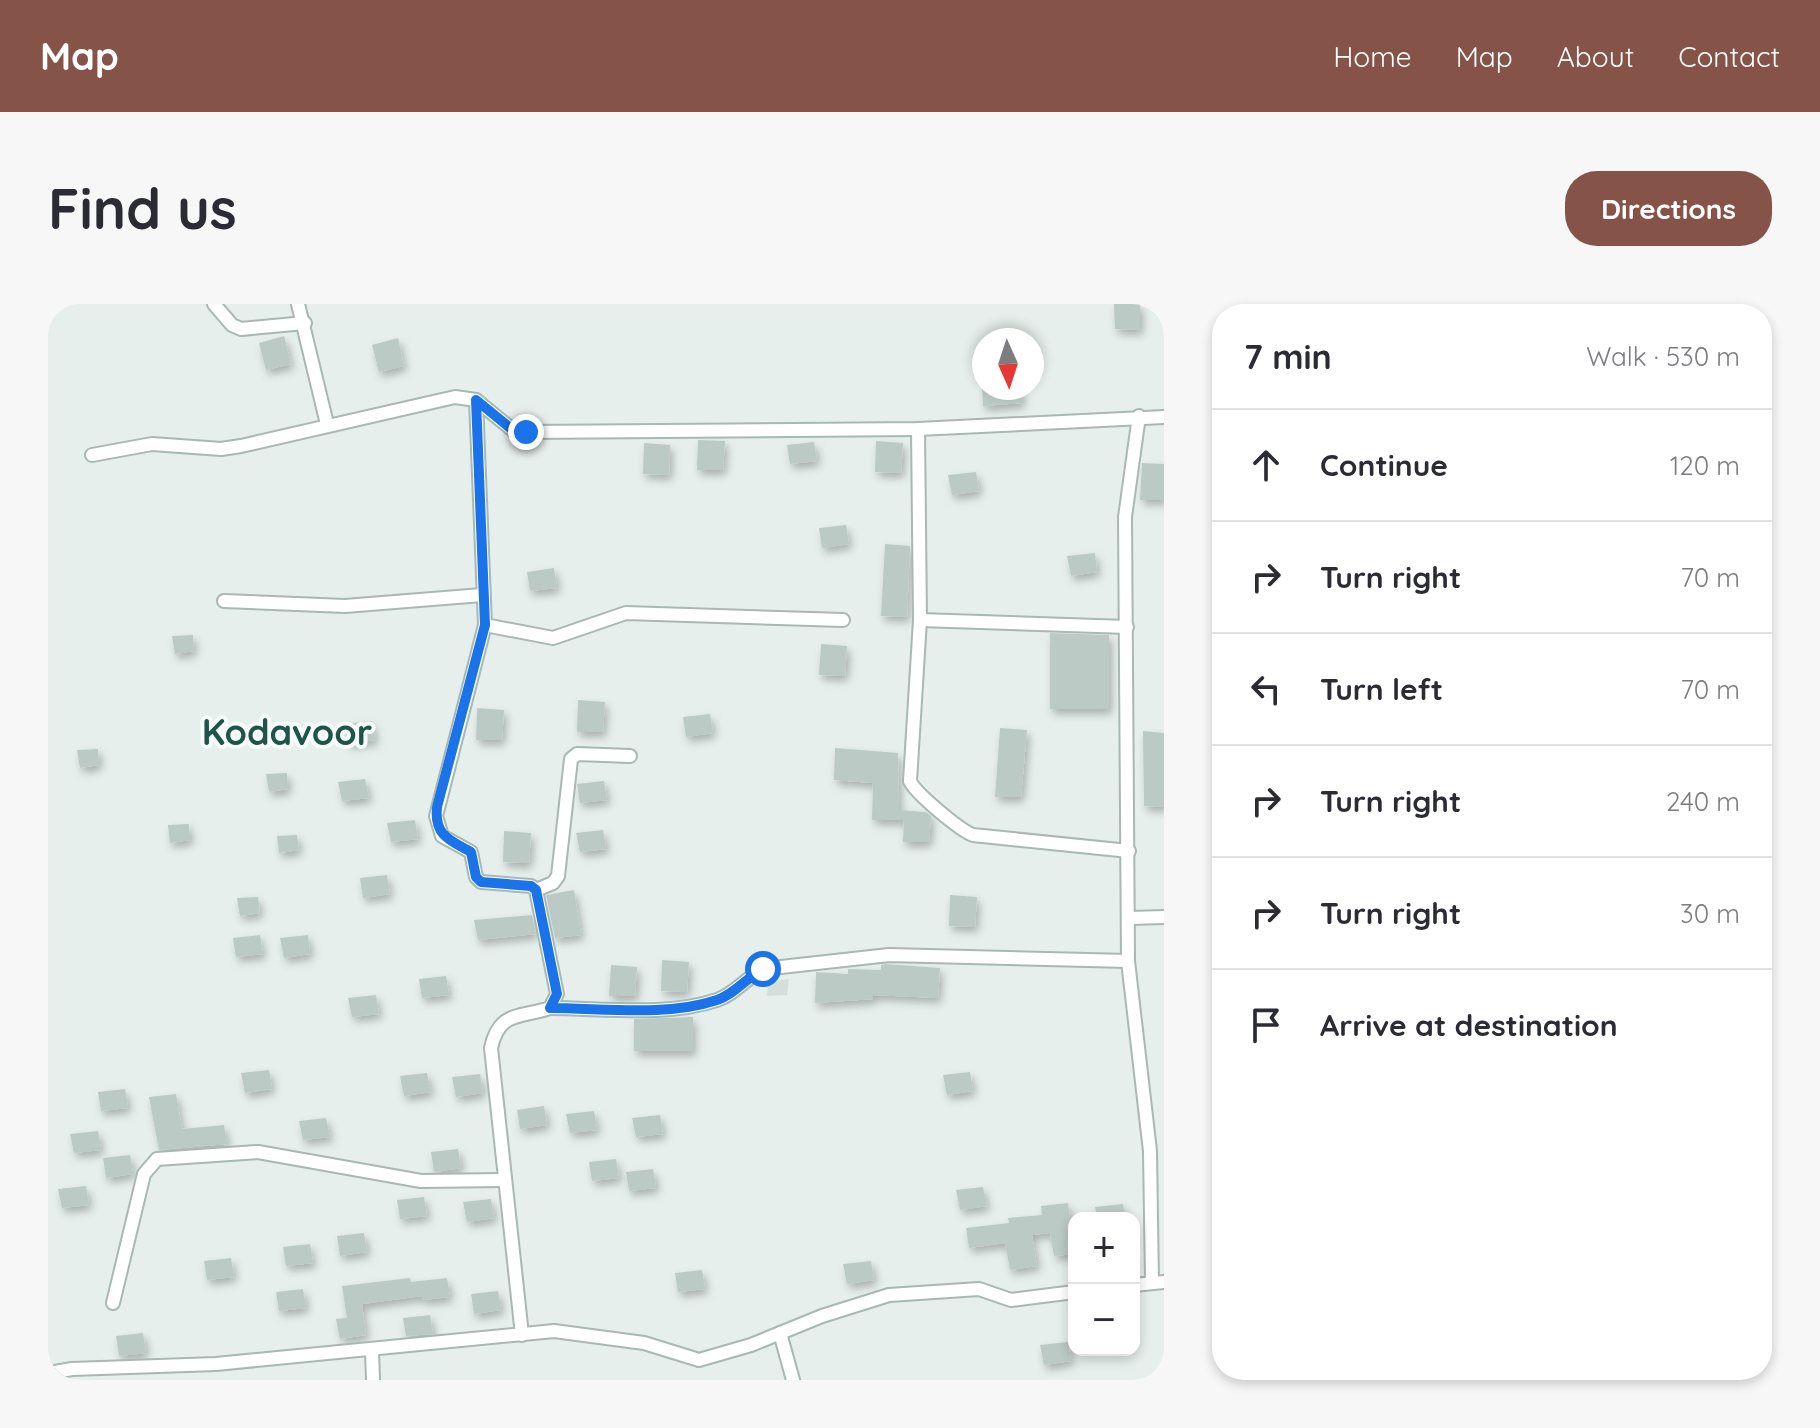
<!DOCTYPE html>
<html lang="en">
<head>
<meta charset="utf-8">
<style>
  :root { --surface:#fff; --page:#f7f7f7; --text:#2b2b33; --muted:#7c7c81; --line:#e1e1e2; --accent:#855347 }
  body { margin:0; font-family:Quicksand,sans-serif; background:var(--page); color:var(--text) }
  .controls { position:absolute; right:24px; bottom:24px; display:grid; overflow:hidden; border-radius:16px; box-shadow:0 4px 12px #0003 }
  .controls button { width:72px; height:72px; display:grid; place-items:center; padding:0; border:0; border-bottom:2px solid var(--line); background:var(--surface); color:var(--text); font:40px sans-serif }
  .compass { position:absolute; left:924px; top:24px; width:72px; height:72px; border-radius:50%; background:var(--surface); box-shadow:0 4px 12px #0003; rotate:177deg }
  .stop { position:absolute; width:24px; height:24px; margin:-18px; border:6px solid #1a73e8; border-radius:50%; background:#fff }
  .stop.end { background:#1a73e8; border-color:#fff; box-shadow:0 2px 8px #0008 }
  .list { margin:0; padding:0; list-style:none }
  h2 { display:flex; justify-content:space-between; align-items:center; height:104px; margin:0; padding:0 32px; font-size:34px }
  h2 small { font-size:26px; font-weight:400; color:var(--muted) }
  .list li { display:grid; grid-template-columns:52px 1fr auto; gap:24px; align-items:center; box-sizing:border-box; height:112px; padding:0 32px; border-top:2px solid var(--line) }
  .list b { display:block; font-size:30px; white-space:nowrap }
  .list em { font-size:26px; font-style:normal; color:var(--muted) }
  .icon { flex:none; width:44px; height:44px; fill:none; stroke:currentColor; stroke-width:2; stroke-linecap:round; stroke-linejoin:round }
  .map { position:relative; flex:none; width:1116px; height:1076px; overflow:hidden; border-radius:32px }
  header { display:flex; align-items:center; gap:48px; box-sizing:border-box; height:112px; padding:0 40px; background:var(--accent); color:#fff }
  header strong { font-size:38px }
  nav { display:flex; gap:44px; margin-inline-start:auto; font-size:28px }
  .intro { display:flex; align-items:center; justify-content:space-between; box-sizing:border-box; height:192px; padding:0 48px }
  h1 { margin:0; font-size:56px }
  .button { padding:20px 36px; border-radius:32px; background:var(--accent); color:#fff; font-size:28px; font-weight:700 }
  main { display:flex; gap:48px; padding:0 48px }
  aside { flex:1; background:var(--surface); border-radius:32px; box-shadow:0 4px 12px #0003 }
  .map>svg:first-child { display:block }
  .built { fill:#d4dfda }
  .building { fill:#bbcac4; filter:url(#shadow) }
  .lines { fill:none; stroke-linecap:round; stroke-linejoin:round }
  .minor-casing { stroke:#a8b8b2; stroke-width:16 }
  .minor { stroke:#fff; stroke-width:12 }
  .route { stroke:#1a73e8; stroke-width:10 }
  .labels { text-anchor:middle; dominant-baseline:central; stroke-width:8; stroke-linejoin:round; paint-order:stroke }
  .district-label { font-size:36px; font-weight:bold; fill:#1f5548; stroke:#f7fbf9 }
</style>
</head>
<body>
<header>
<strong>Map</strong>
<nav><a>Home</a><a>Map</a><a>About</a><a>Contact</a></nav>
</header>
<div class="intro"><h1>Find us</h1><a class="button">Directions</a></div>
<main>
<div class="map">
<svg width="1116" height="1076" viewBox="0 0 1116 1076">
  <defs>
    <filter id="shadow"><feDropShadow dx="3" dy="5" stdDeviation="4" flood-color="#0004"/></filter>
  </defs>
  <rect width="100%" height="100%" fill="#e6efeb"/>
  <polygon class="built" points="741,675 739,691 719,692 720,678"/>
  <g class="building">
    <polygon points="1066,0 1092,0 1092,26 1067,25"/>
    <polygon points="236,32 243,60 218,66 211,39"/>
    <polygon points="350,34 356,62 331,68 324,41"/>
    <polygon points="934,84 973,84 974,99 935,102"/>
    <polygon points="650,136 677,137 675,166 649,166"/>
    <polygon points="828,137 855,139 853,169 827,168"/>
    <polygon points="766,138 769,157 742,160 739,141"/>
    <polygon points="596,139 622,141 621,171 595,170"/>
    <polygon points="1094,159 1116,160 1116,196 1092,196"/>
    <polygon points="928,168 931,187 904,191 900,171"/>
    <polygon points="798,221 801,240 774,244 771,224"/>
    <polygon points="837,240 862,242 859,313 833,312"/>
    <polygon points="1047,249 1049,268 1023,272 1019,252"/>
    <polygon points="506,264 509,284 482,287 479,268"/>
    <polygon points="1002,329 1061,331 1061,405 1002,405"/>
    <polygon points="145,331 146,347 127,350 124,332"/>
    <polygon points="773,340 799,342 797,372 771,371"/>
    <polygon points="530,396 557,398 555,428 529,428"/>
    <polygon points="429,404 456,406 454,436 428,436"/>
    <polygon points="662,410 665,429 638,433 635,413"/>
    <polygon points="324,417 327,436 300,440 296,420"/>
    <polygon points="952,424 979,426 973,493 947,493"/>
    <polygon points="1095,427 1116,429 1116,503 1096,502"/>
    <polygon points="787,444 850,449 851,506 878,508 883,512 881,538 855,538 856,516 824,516 825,479 786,476"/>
    <polygon points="50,445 51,461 32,464 29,446"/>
    <polygon points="239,469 240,485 221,488 218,470"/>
    <polygon points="317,475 321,494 294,497 290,478"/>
    <polygon points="556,477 559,496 532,499 529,480"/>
    <polygon points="367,516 370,535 343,538 339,519"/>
    <polygon points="141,520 142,536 122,539 120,521"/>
    <polygon points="555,526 558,545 532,548 528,529"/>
    <polygon points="456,527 483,529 481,559 455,558"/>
    <polygon points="249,531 251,546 231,549 229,532"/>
    <polygon points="339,571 342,590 315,594 312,574"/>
    <polygon points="526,586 533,631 507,634 498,591"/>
    <polygon points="902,591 929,593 927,623 901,622"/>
    <polygon points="210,593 212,609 192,612 189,594"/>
    <polygon points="484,611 488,630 430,636 426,616"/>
    <polygon points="212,631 215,650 188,653 185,634"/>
    <polygon points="260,631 262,650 236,654 232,634"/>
    <polygon points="614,656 641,658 639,688 613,687"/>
    <polygon points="837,660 892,664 890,694 825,691 825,695 767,699 768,668 800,670 800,665 833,666 833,661"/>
    <polygon points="563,661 589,663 587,692 561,692"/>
    <polygon points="398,672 401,691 374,694 371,675"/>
    <polygon points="328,691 331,710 304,713 300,694"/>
    <polygon points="645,713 645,747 586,747 586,715"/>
    <polygon points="221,766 224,785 197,789 193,769"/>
    <polygon points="922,768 925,787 899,791 895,771"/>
    <polygon points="379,769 383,788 356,792 352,772"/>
    <polygon points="432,770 435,789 408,793 404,773"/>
    <polygon points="77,785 80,804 53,807 50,788"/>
    <polygon points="128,790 134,825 176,821 179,840 111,846 101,793"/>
    <polygon points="496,802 499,821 472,825 469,806"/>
    <polygon points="546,807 549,826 522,829 518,810"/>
    <polygon points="612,811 615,830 588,833 584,814"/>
    <polygon points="278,814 282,833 255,836 251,817"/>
    <polygon points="50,827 53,846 26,849 22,830"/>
    <polygon points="410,845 413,864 386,868 383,848"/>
    <polygon points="82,851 85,870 58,874 55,854"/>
    <polygon points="568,855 571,874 544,877 541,858"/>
    <polygon points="605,865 608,884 581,887 578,868"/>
    <polygon points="38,882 41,901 14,904 10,885"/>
    <polygon points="935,883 939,902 912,906 908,886"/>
    <polygon points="376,893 379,912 352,915 349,896"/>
    <polygon points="443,895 446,914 419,918 415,898"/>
    <polygon points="1020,899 1026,950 1006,952 1002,929 984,931 989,962 962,966 957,939 921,944 918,924 961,919 960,914 994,911 993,902"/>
    <polygon points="1075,900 1077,914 1049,914 1047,903"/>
    <polygon points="316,929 319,948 292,952 289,932"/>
    <polygon points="262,940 265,959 238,962 235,943"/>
    <polygon points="183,954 186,973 159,976 156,957"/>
    <polygon points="823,957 826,976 799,980 795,960"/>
    <polygon points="654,966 657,985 630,988 627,969"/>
    <polygon points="362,974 363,978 399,974 402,993 375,996 374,992 314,1000 318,1031 292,1035 288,1015 299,1014 294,982"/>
    <polygon points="255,985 258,1004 231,1007 228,988"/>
    <polygon points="450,987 453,1006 426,1010 423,990"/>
    <polygon points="382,1011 385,1030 358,1032 355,1014"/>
    <polygon points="95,1029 98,1049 71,1052 68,1032"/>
    <polygon points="1020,1038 1023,1057 996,1061 992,1041"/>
  </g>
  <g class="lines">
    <g class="minor-casing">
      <g id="minor">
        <polyline points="166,0 184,21 193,25 257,19"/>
        <polyline points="250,0 279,120"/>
        <path d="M428,96L437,321L388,512L394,532L423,548L428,573L433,578L483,582L488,586L509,690L502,704C471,714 451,707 443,744L474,1031"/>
        <polyline points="1091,112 1077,213 1080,657 1102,847 1104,979"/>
        <path d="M870,125L872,316L862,477C867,489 913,527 925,531L1081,547"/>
        <polyline points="44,151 104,140 173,145 193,142 407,93 428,96 466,127 478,128 870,125 1116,113"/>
        <polyline points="176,297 297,302 434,291"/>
        <polyline points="872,316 1079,323"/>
        <polyline points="437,321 505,334 578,309 795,316"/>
        <polyline points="488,586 505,579 510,572 523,455 529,450 582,452"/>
        <polyline points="1082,614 1116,613"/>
        <path d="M502,704C555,704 618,713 669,696C687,690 698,674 715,665L841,651L1080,657"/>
        <polyline points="1086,981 1116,978"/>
        <polyline points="65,999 96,870 109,855 210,848 373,877 457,876"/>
        <polyline points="732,1029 745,1076"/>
        <polyline points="324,1047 325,1076"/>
        <polyline points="0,1069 24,1065 168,1060 506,1027 596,1039 651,1056 703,1041 774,1012 841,991 931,985 963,996 1026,988"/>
      </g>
    </g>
    <use href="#minor" class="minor"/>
  </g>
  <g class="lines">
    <path class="route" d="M478,128L466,127L428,96L437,321L389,503C386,532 402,536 423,548L428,573L433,578L483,582L488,586L509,690L502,704C555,704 618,713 669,696C687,690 698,674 715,665"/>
  </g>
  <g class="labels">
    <g class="district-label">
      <text x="239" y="427">Kodavoor</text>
    </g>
  </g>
</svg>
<div class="controls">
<button>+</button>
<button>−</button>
</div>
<svg class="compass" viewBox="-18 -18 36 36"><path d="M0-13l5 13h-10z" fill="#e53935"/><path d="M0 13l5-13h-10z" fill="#7c7c81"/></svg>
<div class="stop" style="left:715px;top:665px"></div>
<div class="stop end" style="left:478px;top:128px"></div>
</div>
<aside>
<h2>7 min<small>Walk · 530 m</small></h2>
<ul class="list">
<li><svg class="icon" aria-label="ahead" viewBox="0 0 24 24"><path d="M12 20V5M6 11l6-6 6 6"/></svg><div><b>Continue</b></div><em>120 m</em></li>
<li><svg class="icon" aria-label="right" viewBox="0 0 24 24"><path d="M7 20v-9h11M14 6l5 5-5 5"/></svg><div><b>Turn right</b></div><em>70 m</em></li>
<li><svg class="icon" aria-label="left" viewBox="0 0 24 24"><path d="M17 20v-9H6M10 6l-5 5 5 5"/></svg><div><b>Turn left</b></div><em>70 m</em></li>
<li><svg class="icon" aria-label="right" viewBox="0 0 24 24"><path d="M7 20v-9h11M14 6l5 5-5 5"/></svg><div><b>Turn right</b></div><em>240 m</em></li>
<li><svg class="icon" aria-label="right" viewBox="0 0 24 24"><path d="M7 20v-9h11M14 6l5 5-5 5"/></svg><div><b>Turn right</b></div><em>30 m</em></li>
<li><svg class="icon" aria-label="arrive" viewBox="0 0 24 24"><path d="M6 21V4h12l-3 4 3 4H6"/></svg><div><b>Arrive at destination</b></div></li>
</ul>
</aside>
</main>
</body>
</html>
